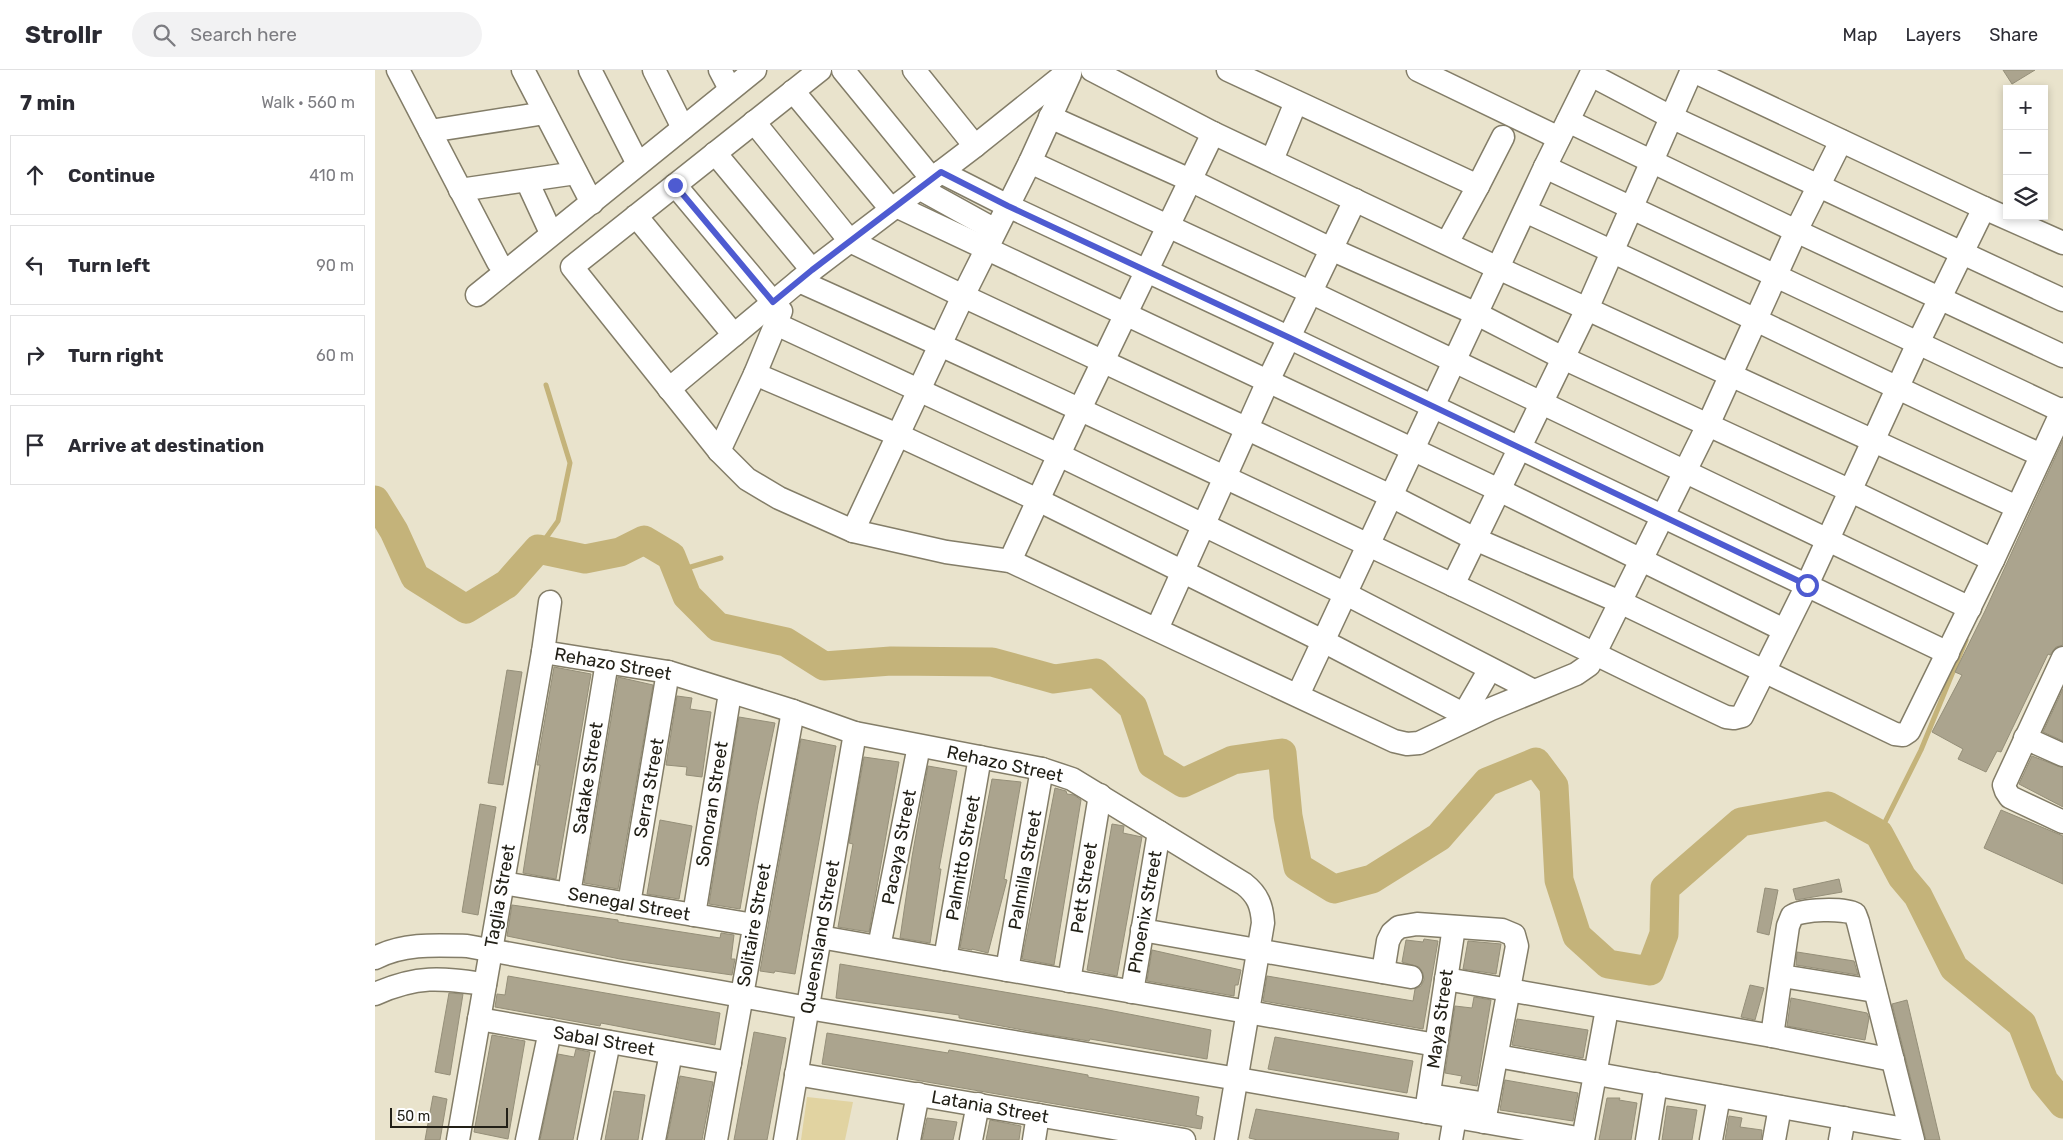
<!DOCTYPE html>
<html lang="en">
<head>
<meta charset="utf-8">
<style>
  :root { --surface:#fff; --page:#f2f2f3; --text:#2b2b33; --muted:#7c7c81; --line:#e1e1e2 }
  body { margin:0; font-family:Rubik,sans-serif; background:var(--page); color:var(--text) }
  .controls { position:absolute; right:15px; top:15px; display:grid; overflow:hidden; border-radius:0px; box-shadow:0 2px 8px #0003 }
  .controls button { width:45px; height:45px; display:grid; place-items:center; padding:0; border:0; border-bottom:1px solid var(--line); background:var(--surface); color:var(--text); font:25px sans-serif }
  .scale { position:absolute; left:15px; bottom:12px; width:118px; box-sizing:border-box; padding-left:5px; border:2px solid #222017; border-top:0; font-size:14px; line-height:18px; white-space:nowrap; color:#222017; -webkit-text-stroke:4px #fff; paint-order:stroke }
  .stop { position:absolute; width:15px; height:15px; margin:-11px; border:4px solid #4e5bd1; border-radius:50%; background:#fff }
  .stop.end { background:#4e5bd1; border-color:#fff; box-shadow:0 1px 5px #0008 }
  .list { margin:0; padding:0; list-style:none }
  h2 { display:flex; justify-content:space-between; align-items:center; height:65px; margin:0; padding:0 20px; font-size:21px }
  h2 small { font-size:16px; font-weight:400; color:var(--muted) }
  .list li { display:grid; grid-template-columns:32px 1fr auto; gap:15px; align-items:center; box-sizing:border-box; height:80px; margin:0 10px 10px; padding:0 10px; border:1px solid var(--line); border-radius:0px }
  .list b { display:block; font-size:19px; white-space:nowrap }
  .list em { font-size:16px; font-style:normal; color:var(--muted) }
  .icon { flex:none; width:28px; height:28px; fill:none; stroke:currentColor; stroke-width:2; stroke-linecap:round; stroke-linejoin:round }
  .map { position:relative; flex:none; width:1688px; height:1070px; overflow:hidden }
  header { display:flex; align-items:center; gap:30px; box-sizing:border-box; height:70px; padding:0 25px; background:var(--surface); border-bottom:1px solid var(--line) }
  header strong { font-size:24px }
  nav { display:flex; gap:28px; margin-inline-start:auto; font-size:18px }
  .search { width:350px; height:45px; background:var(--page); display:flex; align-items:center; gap:12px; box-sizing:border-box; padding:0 18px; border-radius:28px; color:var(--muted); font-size:19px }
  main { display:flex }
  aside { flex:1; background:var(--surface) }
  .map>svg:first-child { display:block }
  .green { fill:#e1d3a1 }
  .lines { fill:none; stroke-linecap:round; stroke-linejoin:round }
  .stream { stroke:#c4b37a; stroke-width:5 }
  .river { stroke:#c4b37a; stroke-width:29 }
  .building { fill:#aba48e; stroke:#958f79 }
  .minor-casing { stroke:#837d68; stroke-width:25 }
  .minor { stroke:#fff; stroke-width:22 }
  .route { stroke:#4e5bd1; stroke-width:6 }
  .labels { text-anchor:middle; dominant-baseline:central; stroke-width:4; stroke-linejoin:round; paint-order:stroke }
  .street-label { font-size:18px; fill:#222017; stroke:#fff }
</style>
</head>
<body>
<header>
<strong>Strollr</strong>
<div class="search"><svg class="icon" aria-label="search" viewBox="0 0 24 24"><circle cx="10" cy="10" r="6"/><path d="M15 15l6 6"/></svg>Search here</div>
<nav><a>Map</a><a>Layers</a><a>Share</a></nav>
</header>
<main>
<aside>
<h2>7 min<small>Walk · 560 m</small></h2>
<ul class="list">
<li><svg class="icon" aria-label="ahead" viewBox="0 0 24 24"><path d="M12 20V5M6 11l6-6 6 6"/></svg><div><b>Continue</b></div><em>410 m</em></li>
<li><svg class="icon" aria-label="left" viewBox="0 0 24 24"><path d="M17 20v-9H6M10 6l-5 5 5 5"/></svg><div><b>Turn left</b></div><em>90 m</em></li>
<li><svg class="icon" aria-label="right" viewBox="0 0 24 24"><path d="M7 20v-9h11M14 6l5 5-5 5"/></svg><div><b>Turn right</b></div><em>60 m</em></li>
<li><svg class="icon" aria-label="arrive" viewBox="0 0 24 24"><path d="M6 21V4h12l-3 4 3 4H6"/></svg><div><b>Arrive at destination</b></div></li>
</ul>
</aside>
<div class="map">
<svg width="1688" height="1070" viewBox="0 0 1688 1070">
  <rect width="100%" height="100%" fill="#e9e3cc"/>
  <polygon class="green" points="432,1027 478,1032 470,1070 426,1070"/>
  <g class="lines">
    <g class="stream">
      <polyline points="163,479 183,451 195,393 171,315"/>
      <polyline points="302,501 346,488"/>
      <polyline points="1504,764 1546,680 1591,570"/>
    </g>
    <polyline class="river" points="0,430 19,461 40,507 91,539 132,514 163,479 210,489 245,482 269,470 296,486 312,526 343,557 411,572 449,596 516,591 617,592 679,609 721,603 758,637 777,694 808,713 858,690 907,683 913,746 923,797 959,819 997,809 1064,767 1112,712 1161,692 1179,716 1184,810 1202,866 1233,894 1275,901 1289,864 1290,818 1366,752 1453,736 1504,764 1527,807 1543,826 1579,898 1647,954 1669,1011 1688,1034"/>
  </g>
  <g class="building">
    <polygon points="1628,0 1660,0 1637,14"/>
    <polygon points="1688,370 1688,575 1681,577 1675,585 1673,584 1626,682 1622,681 1611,702 1583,689 1588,679 1557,662 1587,605 1580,602 1610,541"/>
    <polygon points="179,597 216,604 181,809 148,803 165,695 162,695"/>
    <polygon points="132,600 147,602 128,715 113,713"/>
    <polygon points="243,607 278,615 243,819 209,813"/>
    <polygon points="1688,619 1688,671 1668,662"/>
    <polygon points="302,626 317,628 315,639 336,642 327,707 311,705 312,697 291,695"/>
    <polygon points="364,647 400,653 383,734 365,839 334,834"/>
    <polygon points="426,669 461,676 420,904 400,901 399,903 385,901"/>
    <polygon points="1657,686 1688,698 1688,737 1644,714"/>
    <polygon points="489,687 524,692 494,862 463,857 478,774 474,773"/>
    <polygon points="553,696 582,701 564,799 566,799 555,873 525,868 537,787"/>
    <polygon points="617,709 646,712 629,809 632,810 613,883 597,879 597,880 585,878"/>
    <polygon points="680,718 691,721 692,724 699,725 706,730 679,895 647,889"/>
    <polygon points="105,734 121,737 103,845 87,842"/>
    <polygon points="1626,740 1688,766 1688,814 1609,778"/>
    <polygon points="285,750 317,756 304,829 272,824"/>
    <polygon points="737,754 749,756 748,763 767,767 742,906 712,900"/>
    <polygon points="1464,809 1467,822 1421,830 1418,819"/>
    <polygon points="1390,818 1403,820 1394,865 1382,862"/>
    <polygon points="137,835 243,850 243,852 345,868 346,863 359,865 356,889 360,889 357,905 245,889 132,866"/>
    <polygon points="1049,869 1063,871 1048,959 888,931 892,906 1038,931 1040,919 1046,916 1049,910 1048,903 1044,897 1027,892 1031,870 1048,872"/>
    <polygon points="1093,871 1126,874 1121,904 1088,899"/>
    <polygon points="777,880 866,900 863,915 860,915 859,926 772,911"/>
    <polygon points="1422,882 1479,891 1483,905 1421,895"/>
    <polygon points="465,894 723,938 836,960 832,989 715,969 714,971 669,964 584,948 584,945 461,928"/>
    <polygon points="133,906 345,943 340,975 226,953 225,956 120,937 122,924 130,925"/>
    <polygon points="1375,915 1389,918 1380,950 1366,947"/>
    <polygon points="74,923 88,924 75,1005 60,1002"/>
    <polygon points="1099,927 1116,930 1102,1016 1085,1013 1087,1006 1070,1003 1080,936 1097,938"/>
    <polygon points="1416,928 1492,943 1494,948 1490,970 1412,956"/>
    <polygon points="1532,930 1565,1070 1551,1070 1517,934"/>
    <polygon points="1142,949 1213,960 1208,988 1137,975"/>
    <polygon points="379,962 411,968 392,1070 359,1070"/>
    <polygon points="452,963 573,983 574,980 713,1005 713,1007 824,1027 821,1045 828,1047 826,1059 447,994"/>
    <polygon points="117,965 150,971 133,1069 99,1062"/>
    <polygon points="900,967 1038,991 1032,1023 893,999"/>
    <polygon points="201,979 215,982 198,1070 165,1070 183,984 199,987"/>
    <polygon points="305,1006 338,1012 327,1070 292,1070"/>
    <polygon points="1130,1010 1203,1023 1198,1051 1125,1040"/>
    <polygon points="239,1021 270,1025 263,1070 230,1070"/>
    <polygon points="58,1026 72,1029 65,1070 50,1070"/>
    <polygon points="1232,1028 1245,1028 1244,1030 1262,1033 1256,1070 1224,1070"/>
    <polygon points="1292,1036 1322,1040 1317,1070 1287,1070"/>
    <polygon points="881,1039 1024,1063 1023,1070 883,1070 874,1068"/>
    <polygon points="1354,1046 1367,1048 1365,1057 1387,1060 1386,1070 1350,1070"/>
    <polygon points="552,1048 582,1052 578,1070 547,1070"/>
    <polygon points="615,1050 646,1056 644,1070 611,1070"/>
  </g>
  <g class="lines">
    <g class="minor-casing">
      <g id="minor">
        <polyline points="23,0 123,192 131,200"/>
        <polyline points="148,0 217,133"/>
        <polyline points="215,0 263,94"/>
        <polyline points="279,0 308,58"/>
        <polyline points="345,0 355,19"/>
        <polyline points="445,0 197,197 344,381 372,409 404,428 478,461 571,482 635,491 1019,671 1032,674 1044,673 1116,639 1201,604 1214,595 1333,355 1421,161 1466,71"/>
        <polyline points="468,0 557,109"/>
        <polyline points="539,0 600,76"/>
        <polyline points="717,0 838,63 1123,198 1642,437"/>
        <polyline points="853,0 1103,116 1072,173"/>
        <polyline points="1043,0 1184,68"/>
        <polyline points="1316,0 1609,138 1688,173"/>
        <polyline points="1216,5 1296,47 1688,230"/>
        <polyline points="418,21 516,139"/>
        <polyline points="675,47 815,110 958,180 1102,244 1188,288 1476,421 1618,490"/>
        <polyline points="1193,51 1421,161 1688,286"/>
        <polyline points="379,52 475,171 588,226 1016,426 1100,469 1245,532 1520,664 1528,665 1534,661 1618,490 1688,339"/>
        <polyline points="55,61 170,43"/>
        <polyline points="340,83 437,200"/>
        <polyline points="897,90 921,32"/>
        <polyline points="655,92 937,223 1595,538"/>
        <polyline points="1170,97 1687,341"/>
        <polyline points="566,102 633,136 915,268 1573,583"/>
        <polyline points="152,111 176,163"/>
        <polyline points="300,115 398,232"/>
        <polyline points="1103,116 1128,67"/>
        <polyline points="544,118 620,160"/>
        <polyline points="85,120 201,103"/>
        <polyline points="521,136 1124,420 1409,560"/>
        <path d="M1150,141C1323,220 1493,306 1666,385"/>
        <polyline points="261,146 359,265"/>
        <path d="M424,211C643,309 861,412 1078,515C1169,558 1259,604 1351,647L1359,648L1367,646L1432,515L1543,273L1609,138"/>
        <polyline points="102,225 380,0"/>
        <polyline points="401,254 684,385 971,524 1159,621"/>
        <polyline points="380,304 523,365 663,430 948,571 1096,648"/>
        <polyline points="294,319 437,200 600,76 695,0"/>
        <polyline points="344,381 380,304 406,241"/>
        <polyline points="478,461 588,226 655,92 695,4"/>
        <polyline points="635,491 705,339 838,63"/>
        <polyline points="1078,515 1212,239 1317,0"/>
        <polyline points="782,559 893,311 980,130"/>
        <path d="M168,582L293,602L418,641L480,663L667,699L697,709L869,814C883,825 887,836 888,853L851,1070"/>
        <polyline points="1688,588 1629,715 1631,721 1635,727 1688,752"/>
        <polyline points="923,625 1170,97 1218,0"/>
        <polyline points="1089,644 1115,599"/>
        <polyline points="1650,668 1688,685"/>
        <polyline points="128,813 379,855"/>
        <polyline points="194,824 232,592"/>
        <polyline points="254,834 293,602"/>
        <polyline points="319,845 355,623"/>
        <polyline points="767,860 1036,907"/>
        <polyline points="445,867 1061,975"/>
        <polyline points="504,877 544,676"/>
        <path d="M0,888C28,873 61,875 92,876L433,938L863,1009L1208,1069"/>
        <polyline points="570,889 605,687"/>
        <polyline points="632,900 667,699"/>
        <polyline points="1008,902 1013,871 1017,863 1024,857 1042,854 1127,860 1139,865 1142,876 1109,1052"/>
        <polyline points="1407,906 1500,921"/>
        <polyline points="1071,909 1397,966 1518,990"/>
        <polyline points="694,911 725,725"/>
        <polyline points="757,922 784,762"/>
        <path d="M0,924C43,905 65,908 110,914"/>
        <polyline points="104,949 355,993"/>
        <path d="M1397,966L1413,856L1417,846C1426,839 1470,838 1480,844L1483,852L1538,1070"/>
        <polyline points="1122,986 1535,1060"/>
        <polyline points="421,1004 809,1070"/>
        <polyline points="1054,1025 1112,1034"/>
        <polyline points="1051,1042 1079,857"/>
        <polyline points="83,1070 168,582 175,532"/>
        <polyline points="152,1070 175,961"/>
        <polyline points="214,1070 234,972"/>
        <polyline points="279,1070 296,983"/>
        <polyline points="341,1070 418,641"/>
        <polyline points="410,1070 480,663"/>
        <polyline points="534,1070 543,1024"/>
        <polyline points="596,1070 603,1034"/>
        <polyline points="659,1070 663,1045"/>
        <polyline points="1076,1070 1080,1047"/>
        <polyline points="1208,1070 1232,939"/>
        <polyline points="1272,1070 1281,1014"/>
        <polyline points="1336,1070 1344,1026"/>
        <polyline points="1399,1070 1405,1037"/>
        <polyline points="1465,1070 1469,1048"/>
      </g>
    </g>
    <use href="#minor" class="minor"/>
  </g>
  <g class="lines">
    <polyline class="route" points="300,115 398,232 437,200 566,102 633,136 915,268 1432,515"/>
  </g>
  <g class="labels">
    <g class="street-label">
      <text transform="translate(238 594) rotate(10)">Rehazo Street</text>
      <text transform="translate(630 694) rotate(12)">Rehazo Street</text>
      <text transform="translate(213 708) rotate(-81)">Satake Street</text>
      <text transform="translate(274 718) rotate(-80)">Serra Street</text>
      <text transform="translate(337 734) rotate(-81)">Sonoran Street</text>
      <text transform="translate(524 777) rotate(-79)">Pacaya Street</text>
      <text transform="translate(588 788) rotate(-80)">Palmitto Street</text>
      <text transform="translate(650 800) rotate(-80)">Palmilla Street</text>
      <text transform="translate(709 818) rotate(-81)">Pett Street</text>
      <text transform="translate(125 826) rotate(-80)">Taglia Street</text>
      <text transform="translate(254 834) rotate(10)">Senegal Street</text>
      <text transform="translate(770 842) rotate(-80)">Phoenix Street</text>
      <text transform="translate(379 855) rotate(-80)">Solitaire Street</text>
      <text transform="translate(445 867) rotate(-80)">Queensland Street</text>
      <text transform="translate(1065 949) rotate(-82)">Maya Street</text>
      <text transform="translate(229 971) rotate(10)">Sabal Street</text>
      <text transform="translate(615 1037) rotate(10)">Latania Street</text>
    </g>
  </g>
</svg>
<div class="controls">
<button>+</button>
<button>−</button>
<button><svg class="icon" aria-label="layers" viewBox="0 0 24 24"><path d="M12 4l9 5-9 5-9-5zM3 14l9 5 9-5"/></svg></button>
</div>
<div class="scale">50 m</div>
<div class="stop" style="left:1432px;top:515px"></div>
<div class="stop end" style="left:300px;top:115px"></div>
</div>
</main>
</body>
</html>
